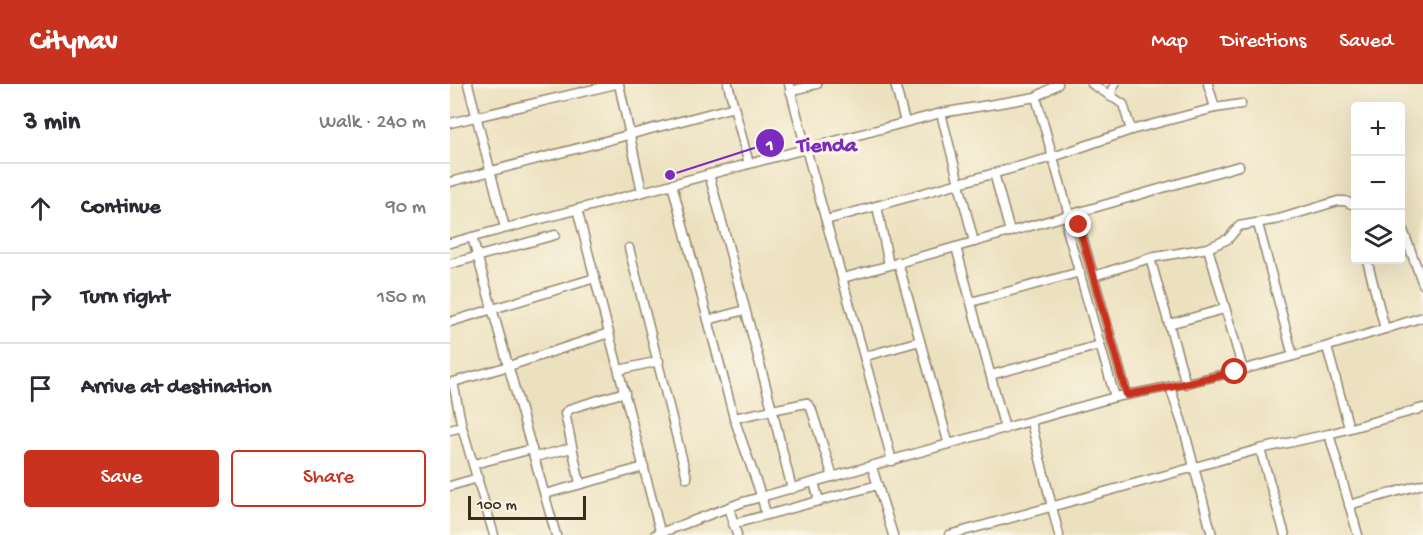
<!DOCTYPE html>
<html lang="en">
<head>
<meta charset="utf-8">
<style>
  :root { --surface:#fff; --page:#f2f2f3; --text:#2b2b33; --muted:#7c7c81; --line:#e1e1e2; --accent:#c8321e }
  body { margin:0; font-family:"Gochi Hand",sans-serif; background:var(--page); color:var(--text) }
  .controls { position:absolute; right:18px; top:18px; display:grid; overflow:hidden; border-radius:6px; box-shadow:0 6px 24px #0002 }
  .controls button { width:54px; height:54px; display:grid; place-items:center; padding:0; border:0; border-bottom:2px solid var(--line); background:var(--surface); color:var(--text); font:30px sans-serif }
  .scale { position:absolute; left:18px; bottom:15px; width:118px; box-sizing:border-box; padding-left:6px; border:3px solid #3b2a1e; border-top:0; font-size:16px; line-height:21px; white-space:nowrap; color:#3b2a1e; -webkit-text-stroke:4px #fcf5e5; paint-order:stroke }
  .stop { position:absolute; width:18px; height:18px; margin:-14px; border:4px solid #c8321e; border-radius:50%; background:#fff }
  .stop.end { background:#c8321e; border-color:#fff; box-shadow:0 2px 6px #0008 }
  .list { margin:0; padding:0; list-style:none }
  h2 { display:flex; justify-content:space-between; align-items:center; height:78px; margin:0; padding:0 24px; font-size:26px }
  h2 small { font-size:20px; font-weight:400; color:var(--muted) }
  .list li { display:grid; grid-template-columns:39px 1fr auto; gap:18px; align-items:center; box-sizing:border-box; height:90px; padding:0 24px; border-top:2px solid var(--line) }
  .list b { display:block; font-size:22px; white-space:nowrap }
  .list em { font-size:20px; font-style:normal; color:var(--muted) }
  .actions { display:flex; gap:12px; padding:18px 24px }
  .actions a { flex:1; padding:14px 0; border:2px solid var(--accent); border-radius:6px; text-align:center; font-size:21px; color:var(--accent) }
  .actions .main { background:var(--accent); color:#fff }
  .icon { flex:none; width:33px; height:33px; fill:none; stroke:currentColor; stroke-width:2; stroke-linecap:round; stroke-linejoin:round }
  .map { position:relative; flex:none; width:973px; height:451px; overflow:hidden }
  header { display:flex; align-items:center; gap:36px; box-sizing:border-box; height:84px; padding:0 30px; background:var(--accent); color:#fff }
  header strong { font-size:28px }
  nav { display:flex; gap:33px; margin-inline-start:auto; font-size:21px }
  main { display:flex }
  aside { flex:1; background:var(--surface) }
  .map>svg:first-child { display:block }
  .lines { fill:none; stroke-linecap:round; stroke-linejoin:round }
  .minor-casing { stroke:#94866e; stroke-width:11 }
  .minor { stroke:#fff; stroke-width:8 }
  .route { stroke:#c8321e; stroke-width:8 }
  .leader { fill:none; stroke:#7b2cbf; stroke-width:2 }
  .callout-dot { fill:#7b2cbf; stroke:#fcf5e5; stroke-width:2 }
  .mark-label { font-size:18px; text-anchor:middle; font-weight:bold; fill:#fff }
  .callout-label { font-size:22px; text-anchor:middle; font-weight:bold; fill:#7b2cbf; stroke:#fcf5e5; stroke-width:6; stroke-linejoin:round; paint-order:stroke }
</style>
</head>
<body>
<header>
<strong>Citynav</strong>
<nav><a>Map</a><a>Directions</a><a>Saved</a></nav>
</header>
<main>
<aside>
<h2>3 min<small>Walk · 240 m</small></h2>
<ul class="list">
<li><svg class="icon" aria-label="ahead" viewBox="0 0 24 24"><path d="M12 20V5M6 11l6-6 6 6"/></svg><div><b>Continue</b></div><em>90 m</em></li>
<li><svg class="icon" aria-label="right" viewBox="0 0 24 24"><path d="M7 20v-9h11M14 6l5 5-5 5"/></svg><div><b>Turn right</b></div><em>150 m</em></li>
<li><svg class="icon" aria-label="arrive" viewBox="0 0 24 24"><path d="M6 21V4h12l-3 4 3 4H6"/></svg><div><b>Arrive at destination</b></div></li>
</ul>
<div class="actions"><a class="main">Save</a><a>Share</a></div>
</aside>
<div class="map">
<svg width="973" height="451" viewBox="0 0 973 451">
  <rect width="100%" height="100%" fill="#fcf5e5"/>
  <filter id="ink" filterUnits="userSpaceOnUse"><feTurbulence type="fractalNoise" baseFrequency=".0167" numOctaves="2"/><feDisplacementMap in="SourceGraphic" scale="12" xChannelSelector="R" yChannelSelector="G"/><feConvolveMatrix kernelMatrix="1 2 1 2 8 2 1 2 1" color-interpolation-filters="sRGB"/></filter>
  <filter id="wash" filterUnits="userSpaceOnUse"><feTurbulence type="fractalNoise" baseFrequency=".008" numOctaves="4" result="noise"/><feDisplacementMap in="SourceGraphic" scale="24" xChannelSelector="R" yChannelSelector="G"/><feGaussianBlur stdDeviation="1.35" result="paint"/><feColorMatrix in="noise" values="0 0 0 0 0 0 0 0 0 0 0 0 0 0 0 0 0 1.4 0 .05"/><feComposite in="paint" operator="in"/></filter>
  <g filter="url(#wash)">
    <rect width="100%" height="100%" fill="#ece1bf"/>
  </g>
  <g filter="url(#ink)">
    <g class="lines">
      <g class="minor-casing">
        <g id="minor">
          <polyline points="18,0 55,144"/>
          <polyline points="169,0 192,108"/>
          <polyline points="278,0 299,80"/>
          <path d="M339,0C371,126 410,251 442,377"/>
          <polyline points="445,0 455,38"/>
          <polyline points="642,0 673,20 681,46"/>
          <polyline points="758,0 765,24"/>
          <polyline points="340,7 367,0"/>
          <polyline points="661,13 662,6 665,0"/>
          <polyline points="0,39 166,0"/>
          <polyline points="544,89 560,148"/>
          <polyline points="259,90 322,325 342,405"/>
          <polyline points="0,98 284,23"/>
          <polyline points="222,100 284,334 312,414 316,431"/>
          <polyline points="427,122 439,181"/>
          <polyline points="127,125 211,451"/>
          <polyline points="619,131 789,82"/>
          <polyline points="376,136 603,73 681,46 765,24 791,20"/>
          <polyline points="950,138 973,200"/>
          <polyline points="808,140 843,272"/>
          <polyline points="22,153 106,451"/>
          <polyline points="524,158 619,131 586,13"/>
          <polyline points="0,159 491,29 586,13 608,0"/>
          <polyline points="506,163 555,345"/>
          <polyline points="179,164 237,394"/>
          <polyline points="758,164 793,286"/>
          <polyline points="700,174 736,300"/>
          <polyline points="917,176 935,245"/>
          <polyline points="448,178 499,361"/>
          <polyline points="0,180 105,151"/>
          <polyline points="644,192 700,174 758,164 778,155 789,142 829,135 888,117 895,117 906,122"/>
          <polyline points="393,194 524,158 491,29"/>
          <polyline points="521,218 630,188"/>
          <polyline points="258,236 295,226"/>
          <polyline points="0,238 145,194"/>
          <polyline points="719,240 774,225"/>
          <polyline points="877,263 899,344"/>
          <polyline points="416,272 470,257"/>
          <polyline points="169,286 209,277"/>
          <polyline points="541,291 650,261"/>
          <polyline points="3,298 12,343 44,451"/>
          <polyline points="0,299 59,282 159,249"/>
          <polyline points="720,303 734,345 762,451"/>
          <polyline points="665,313 617,145 619,131 629,141 677,311"/>
          <polyline points="284,334 356,319 361,324 383,393"/>
          <polyline points="581,338 609,451"/>
          <polyline points="0,346 12,343"/>
          <polyline points="879,350 908,451"/>
          <polyline points="810,365 835,451"/>
          <polyline points="85,373 122,364"/>
          <polyline points="24,380 82,365"/>
          <polyline points="422,383 443,451"/>
          <polyline points="364,398 369,417"/>
          <polyline points="130,400 115,329 122,324 175,308"/>
          <polyline points="0,402 28,394"/>
          <polyline points="95,410 194,383"/>
          <polyline points="899,421 973,400"/>
          <polyline points="279,423 287,451"/>
          <polyline points="283,440 428,401"/>
          <path d="M205,451L293,418L665,313C770,295 872,265 973,233"/>
          <polyline points="499,451 810,365 879,350 973,324"/>
        </g>
      </g>
      <use href="#minor" class="minor"/>
    </g>
  </g>
  <g class="lines" filter="url(#ink)">
    <polyline class="route" points="629,141 677,311 720,303 785,288"/>
  </g>
  <path class="leader" d="M220 91L320 59"/>
  <g class="callout-dot">
    <circle cx="220" cy="91" r="6"/>
    <circle cx="320" cy="59" r="15"/>
  </g>
  <g class="mark-label">
    <text x="320" y="66">1</text>
  </g>
  <g class="callout-label">
    <text x="377" y="67">Tienda</text>
  </g>
</svg>
<div class="controls">
<button>+</button>
<button>−</button>
<button><svg class="icon" aria-label="layers" viewBox="0 0 24 24"><path d="M12 4l9 5-9 5-9-5zM3 14l9 5 9-5"/></svg></button>
</div>
<div class="scale">100 m</div>
<div class="stop" style="left:785px;top:288px"></div>
<div class="stop end" style="left:629px;top:141px"></div>
</div>
</main>
</body>
</html>
